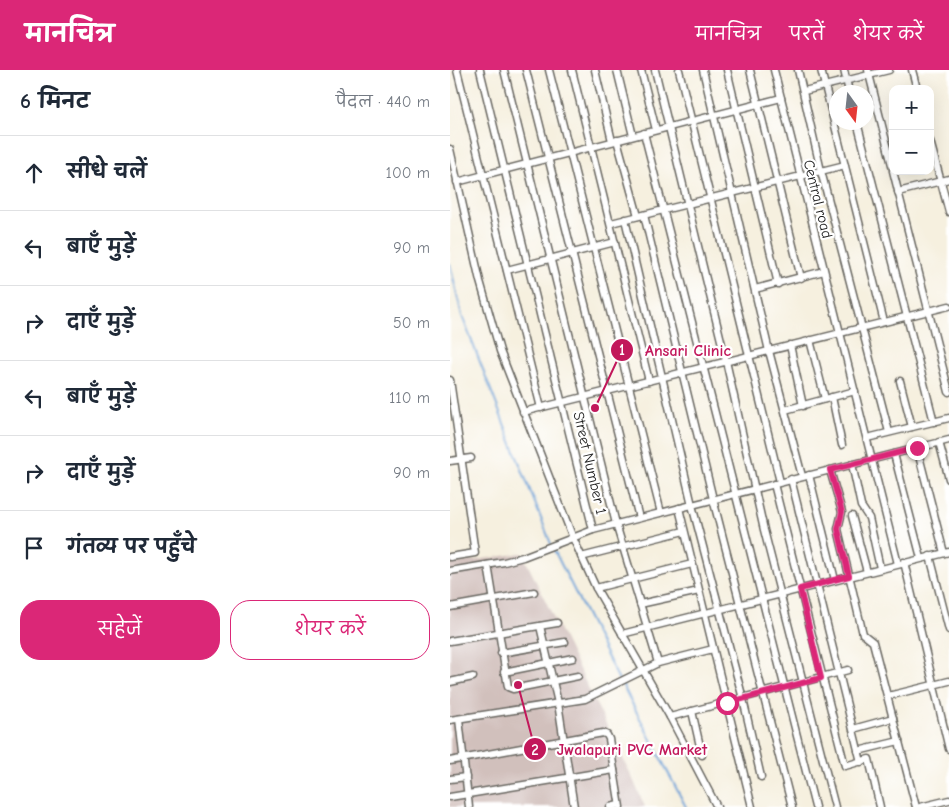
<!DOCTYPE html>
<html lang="hi">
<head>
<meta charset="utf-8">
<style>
  :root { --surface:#fff; --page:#f2f2f3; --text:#1f2937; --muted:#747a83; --line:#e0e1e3; --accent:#db2777 }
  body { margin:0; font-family:"Comic Neue","Playpen Sans Deva",sans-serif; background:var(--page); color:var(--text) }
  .controls { position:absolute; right:15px; top:15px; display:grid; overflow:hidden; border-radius:10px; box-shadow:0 5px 20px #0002 }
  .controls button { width:45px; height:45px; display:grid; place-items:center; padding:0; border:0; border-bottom:1px solid var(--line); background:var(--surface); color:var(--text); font:25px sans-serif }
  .compass { position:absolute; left:379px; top:15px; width:45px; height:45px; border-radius:50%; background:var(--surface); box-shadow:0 5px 20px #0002; rotate:165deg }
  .stop { position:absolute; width:15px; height:15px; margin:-11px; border:4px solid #db2777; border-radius:50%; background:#fff }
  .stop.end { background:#db2777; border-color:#fff; box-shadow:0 1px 5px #0008 }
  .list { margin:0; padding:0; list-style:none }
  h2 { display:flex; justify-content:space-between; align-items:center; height:65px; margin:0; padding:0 20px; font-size:21px }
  h2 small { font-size:16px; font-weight:400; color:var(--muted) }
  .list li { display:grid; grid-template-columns:32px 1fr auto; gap:15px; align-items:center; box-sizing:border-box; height:75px; padding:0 20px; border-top:1px solid var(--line) }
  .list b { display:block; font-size:19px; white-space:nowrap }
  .list em { font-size:16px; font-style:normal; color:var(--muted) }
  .actions { display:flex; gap:10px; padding:15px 20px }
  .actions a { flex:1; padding:11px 0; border:1px solid var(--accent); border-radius:20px; text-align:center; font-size:18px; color:var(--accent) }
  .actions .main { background:var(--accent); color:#fff }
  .icon { flex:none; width:28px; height:28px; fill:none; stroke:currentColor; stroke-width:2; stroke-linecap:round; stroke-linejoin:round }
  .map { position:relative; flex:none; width:499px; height:737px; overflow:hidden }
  header { display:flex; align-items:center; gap:30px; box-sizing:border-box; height:70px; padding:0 25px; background:var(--accent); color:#fff }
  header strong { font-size:24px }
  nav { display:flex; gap:28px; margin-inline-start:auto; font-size:18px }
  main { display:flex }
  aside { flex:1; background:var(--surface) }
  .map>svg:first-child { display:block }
  .industrial { fill:#d1c0bc }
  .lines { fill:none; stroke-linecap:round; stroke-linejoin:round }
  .stream { stroke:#6aa0d7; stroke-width:2 }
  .minor-casing { stroke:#686660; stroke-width:9 }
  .minor { stroke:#fff; stroke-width:6 }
  .route { stroke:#db2777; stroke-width:6 }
  .labels { text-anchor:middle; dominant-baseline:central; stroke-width:4.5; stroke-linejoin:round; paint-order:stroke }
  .street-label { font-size:15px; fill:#1c1c1c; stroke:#fff }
  .leader { fill:none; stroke:#c2185b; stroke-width:2 }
  .callout-dot { fill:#c2185b; stroke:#fff; stroke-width:2 }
  .mark-label { font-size:15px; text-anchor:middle; font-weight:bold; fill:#fff }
  .callout-label { font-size:16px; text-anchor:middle; font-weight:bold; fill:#c2185b; stroke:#fff; stroke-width:4.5; stroke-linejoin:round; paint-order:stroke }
</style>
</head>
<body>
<header>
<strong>मानचित्र</strong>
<nav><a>मानचित्र</a><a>परतें</a><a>शेयर करें</a></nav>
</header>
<main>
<aside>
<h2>6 मिनट<small>पैदल · 440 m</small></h2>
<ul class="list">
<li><svg class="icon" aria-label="ahead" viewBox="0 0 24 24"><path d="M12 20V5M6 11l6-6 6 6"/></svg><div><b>सीधे चलें</b></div><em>100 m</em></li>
<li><svg class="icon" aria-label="left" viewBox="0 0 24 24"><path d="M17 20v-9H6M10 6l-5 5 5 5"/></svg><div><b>बाएँ मुड़ें</b></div><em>90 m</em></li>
<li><svg class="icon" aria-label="right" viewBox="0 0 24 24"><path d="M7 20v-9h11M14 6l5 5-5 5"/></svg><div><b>दाएँ मुड़ें</b></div><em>50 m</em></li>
<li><svg class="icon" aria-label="left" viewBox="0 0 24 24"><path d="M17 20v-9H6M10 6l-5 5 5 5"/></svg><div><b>बाएँ मुड़ें</b></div><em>110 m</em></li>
<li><svg class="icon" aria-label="right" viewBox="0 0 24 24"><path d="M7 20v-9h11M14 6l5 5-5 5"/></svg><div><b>दाएँ मुड़ें</b></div><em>90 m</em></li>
<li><svg class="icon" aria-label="arrive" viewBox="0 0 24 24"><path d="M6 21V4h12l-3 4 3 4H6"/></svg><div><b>गंतव्य पर पहुँचे</b></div></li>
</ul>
<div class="actions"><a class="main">सहेजें</a><a>शेयर करें</a></div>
</aside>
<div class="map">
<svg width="499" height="737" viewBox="0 0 499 737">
  <rect width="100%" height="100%" fill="#fff"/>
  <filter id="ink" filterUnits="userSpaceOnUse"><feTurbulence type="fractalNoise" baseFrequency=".02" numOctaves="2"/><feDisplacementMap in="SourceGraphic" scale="10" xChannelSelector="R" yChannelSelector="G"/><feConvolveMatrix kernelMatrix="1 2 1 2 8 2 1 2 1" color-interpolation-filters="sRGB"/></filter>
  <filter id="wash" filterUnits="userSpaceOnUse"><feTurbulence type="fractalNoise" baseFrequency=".0096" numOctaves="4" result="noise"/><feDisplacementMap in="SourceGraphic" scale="20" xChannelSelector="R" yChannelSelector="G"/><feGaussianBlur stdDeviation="1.12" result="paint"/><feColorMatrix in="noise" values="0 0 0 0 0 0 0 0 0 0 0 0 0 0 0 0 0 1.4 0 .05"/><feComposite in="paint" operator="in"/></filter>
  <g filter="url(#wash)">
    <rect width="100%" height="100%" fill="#f6f0df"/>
    <polygon class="industrial" points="72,483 182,707 195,737 0,737 0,494"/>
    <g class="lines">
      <g class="stream">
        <polyline points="0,194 12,246 101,474"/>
        <polyline points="103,478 169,610"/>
        <polyline points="172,614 236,737"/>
      </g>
    </g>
  </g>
  <g filter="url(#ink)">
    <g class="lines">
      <g class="minor-casing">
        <g id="minor">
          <polyline points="7,0 91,338"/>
          <polyline points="30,0 143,460"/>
          <polyline points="54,0 166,454 208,593"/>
          <polyline points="76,0 189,448"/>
          <polyline points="99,0 211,443"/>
          <polyline points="122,0 199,311"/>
          <polyline points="145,0 162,71"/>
          <polyline points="167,0 183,66"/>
          <polyline points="191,0 206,60"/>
          <polyline points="205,0 276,291 314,460 385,737"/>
          <polyline points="229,0 330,412"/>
          <polyline points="253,0 319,281 352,406"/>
          <polyline points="277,0 328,214"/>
          <polyline points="300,0 351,208"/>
          <polyline points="324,0 448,494"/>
          <polyline points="348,0 371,101 439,362"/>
          <polyline points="371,0 434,252"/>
          <polyline points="394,0 399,22"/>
          <polyline points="418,0 443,99"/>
          <polyline points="462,0 467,19"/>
          <polyline points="354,21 439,0"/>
          <polyline points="407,52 484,352"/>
          <polyline points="194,63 365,737"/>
          <polyline points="167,70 188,146"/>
          <polyline points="480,71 499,142"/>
          <polyline points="0,79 30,211 50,281 123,468 146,518 220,647 267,737"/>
          <polyline points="443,101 499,322"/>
          <polyline points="7,112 331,28"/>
          <polyline points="448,122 499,109"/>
          <polyline points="194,145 263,429 342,737"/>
          <polyline points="175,149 242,435 293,629 311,707"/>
          <polyline points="161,153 395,95"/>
          <polyline points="57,200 165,172"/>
          <polyline points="305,219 374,201"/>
          <polyline points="360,270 375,329"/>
          <polyline points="340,275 353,336"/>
          <polyline points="0,310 25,483 0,487"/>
          <polyline points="450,311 462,357"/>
          <polyline points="382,327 392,375"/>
          <polyline points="335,340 405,321"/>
          <polyline points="73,342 499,236"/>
          <polyline points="417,368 499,348"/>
          <polyline points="489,372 499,409"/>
          <polyline points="467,378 494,483"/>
          <polyline points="444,384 471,488"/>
          <polyline points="0,391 21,388"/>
          <polyline points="402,394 411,436 419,448 430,498"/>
          <polyline points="380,400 392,442 388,459 413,564 423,572 466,737"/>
          <polyline points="359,405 385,510"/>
          <polyline points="341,409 411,692"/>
          <polyline points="324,414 395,696 419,689 430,737"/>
          <polyline points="229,438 302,737"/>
          <polyline points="402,446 417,502"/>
          <polyline points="480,486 499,560"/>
          <polyline points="131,487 234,461"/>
          <polyline points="454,492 499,679"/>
          <polyline points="38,495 58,617 63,619 128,606"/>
          <polyline points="0,501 54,492 73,487 143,460 499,370"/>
          <polyline points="146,518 242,494"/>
          <polyline points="190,534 249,521"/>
          <polyline points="0,537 84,522"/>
          <polyline points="90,556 108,633 124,737"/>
          <polyline points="172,564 499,482"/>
          <polyline points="0,571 107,553"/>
          <polyline points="51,583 115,572"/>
          <polyline points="54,602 123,588"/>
          <polyline points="0,612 23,607"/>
          <polyline points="438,626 499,611"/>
          <polyline points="242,641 252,685"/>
          <polyline points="220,647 398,600"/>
          <polyline points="9,649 19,737"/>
          <polyline points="0,650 135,629 208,593 263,579"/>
          <polyline points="403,659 443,648"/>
          <polyline points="408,681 449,671"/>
          <polyline points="0,691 153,663 157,665 159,669 170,737"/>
          <polyline points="0,709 16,707"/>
          <polyline points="0,727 164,700"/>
          <polyline points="160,737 169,735"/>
          <polyline points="470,737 499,730"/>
        </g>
      </g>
      <use href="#minor" class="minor"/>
    </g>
  </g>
  <g class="lines" filter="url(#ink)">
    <polyline class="route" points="277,633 371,608 350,519 399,506 388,459 392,442 380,400 467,378"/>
  </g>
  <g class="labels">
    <g class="street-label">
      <text transform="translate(368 129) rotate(76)">Central road</text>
      <text transform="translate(140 393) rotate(77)">Street Number 1</text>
    </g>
  </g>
  <path class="leader" d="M145 338L172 280M68 615L85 679"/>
  <g class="callout-dot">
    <circle cx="145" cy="338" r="5"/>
    <circle cx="68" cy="615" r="5"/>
    <circle cx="172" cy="280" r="12"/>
    <circle cx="85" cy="679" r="12"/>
  </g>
  <g class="mark-label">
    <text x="172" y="285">1</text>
    <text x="85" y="685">2</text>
  </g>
  <g class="callout-label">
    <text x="238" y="286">Ansari Clinic</text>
    <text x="182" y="685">Jwalapuri PVC Market</text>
  </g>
</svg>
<div class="controls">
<button>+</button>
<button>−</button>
</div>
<svg class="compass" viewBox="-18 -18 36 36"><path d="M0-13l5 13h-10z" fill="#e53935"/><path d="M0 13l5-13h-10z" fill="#747a83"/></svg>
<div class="stop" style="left:277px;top:633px"></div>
<div class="stop end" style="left:467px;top:378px"></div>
</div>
</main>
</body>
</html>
